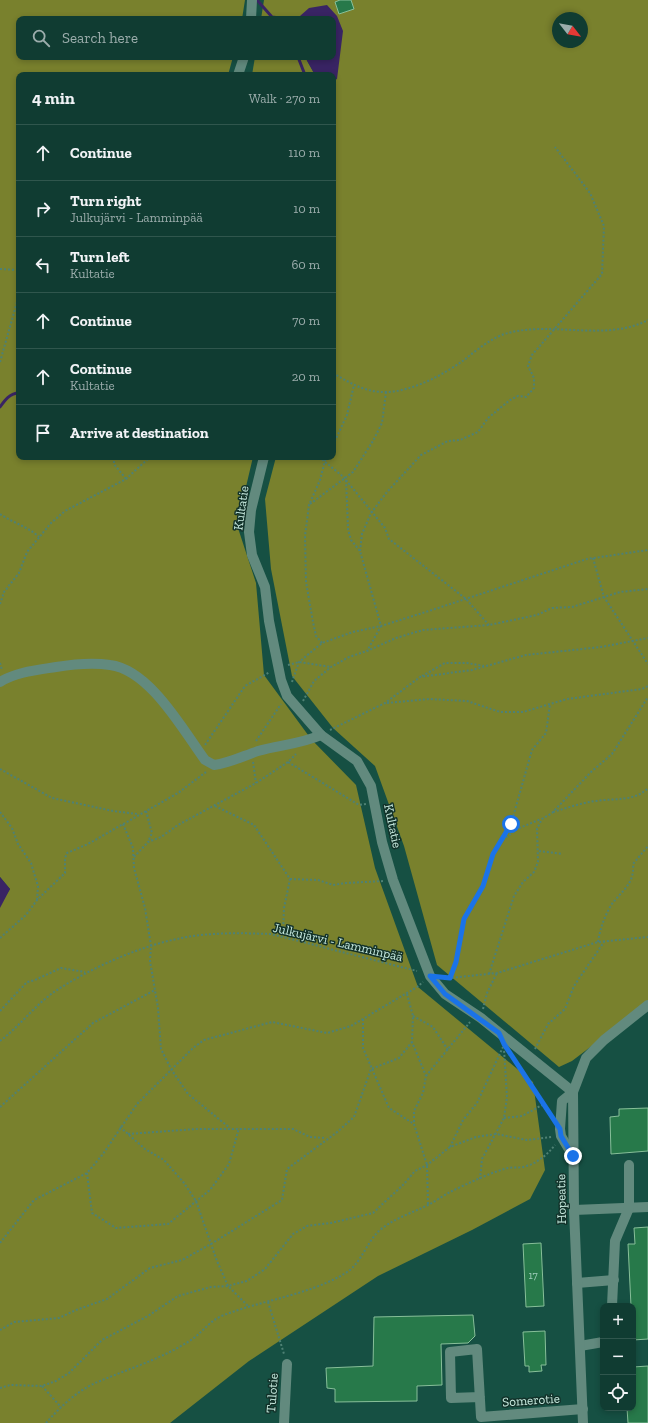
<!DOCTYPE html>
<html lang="en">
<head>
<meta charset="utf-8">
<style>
  :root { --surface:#103c32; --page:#19433a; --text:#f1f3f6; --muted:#9cadac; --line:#30564d }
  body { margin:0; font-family:"Zilla Slab",serif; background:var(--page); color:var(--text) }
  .controls { position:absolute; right:12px; bottom:12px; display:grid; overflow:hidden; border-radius:8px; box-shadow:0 2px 6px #0003 }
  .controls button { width:36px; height:36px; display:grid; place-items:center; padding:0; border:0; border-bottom:1px solid var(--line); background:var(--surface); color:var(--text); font:20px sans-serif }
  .compass { position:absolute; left:552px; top:12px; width:36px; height:36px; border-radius:50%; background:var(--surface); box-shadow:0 2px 6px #0003; rotate:121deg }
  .stop { position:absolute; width:12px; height:12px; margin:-9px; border:3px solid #1a73e8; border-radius:50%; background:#fff }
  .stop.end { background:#1a73e8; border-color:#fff; box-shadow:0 1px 4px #0008 }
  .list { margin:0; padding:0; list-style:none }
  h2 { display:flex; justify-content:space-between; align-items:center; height:52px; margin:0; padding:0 16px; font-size:17px }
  h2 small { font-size:13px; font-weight:400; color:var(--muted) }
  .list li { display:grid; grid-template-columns:26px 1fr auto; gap:12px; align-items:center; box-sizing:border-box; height:56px; padding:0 16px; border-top:1px solid var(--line) }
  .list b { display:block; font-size:15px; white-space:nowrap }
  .list p { margin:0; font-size:13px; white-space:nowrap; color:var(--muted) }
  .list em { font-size:13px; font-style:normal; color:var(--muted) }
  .icon { flex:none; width:22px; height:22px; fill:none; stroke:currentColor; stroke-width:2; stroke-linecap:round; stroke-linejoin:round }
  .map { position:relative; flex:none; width:648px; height:1423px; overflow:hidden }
  .search { position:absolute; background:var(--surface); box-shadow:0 2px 6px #0003; left:16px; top:16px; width:320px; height:44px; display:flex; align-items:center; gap:10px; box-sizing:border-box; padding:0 14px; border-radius:8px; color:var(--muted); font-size:15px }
  .panel { position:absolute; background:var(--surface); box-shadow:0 2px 6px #0003; left:16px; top:72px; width:320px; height:388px; border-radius:8px }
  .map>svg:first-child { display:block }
  .forest { fill:#79812d; fill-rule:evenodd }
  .water { fill:#392464 }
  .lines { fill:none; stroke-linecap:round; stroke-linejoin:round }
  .stream { stroke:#392464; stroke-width:3 }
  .building { fill:#27794a; stroke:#87bf99 }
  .path { stroke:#4e8174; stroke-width:2; stroke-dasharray:2 2; stroke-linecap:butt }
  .minor { stroke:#628a7e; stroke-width:10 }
  .route { stroke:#1a73e8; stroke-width:5 }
  .labels { text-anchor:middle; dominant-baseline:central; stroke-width:3; stroke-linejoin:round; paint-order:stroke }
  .number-label { font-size:11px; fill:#9fceba }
  .street-label { font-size:13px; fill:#c7eadf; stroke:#13322a }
</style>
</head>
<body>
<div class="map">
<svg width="648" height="1423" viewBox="0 0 648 1423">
  <rect width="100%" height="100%" fill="#165043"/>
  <g class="forest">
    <polygon points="0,0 245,0 242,19 19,19 19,57 233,57 228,75 19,75 19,457 253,457 237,525 256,583 264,675 311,739 356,785 375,868 418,987 533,1082 545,1170 530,1199 472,1230 378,1276 249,1361 170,1423 0,1423 0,905 10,889 0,877"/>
    <path d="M264,0H648V1003L572,1061L559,1067L437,965L404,846L375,766L333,728L292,676L271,569L265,499L276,457H333V80L337,79V16H300V19H261ZM558,18H582V42H558Z"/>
    <polygon points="255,57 305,57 315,75 252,75"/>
  </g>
  <g class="water">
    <polygon points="327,5 337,16 343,31 337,79 333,80 333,75 315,75 305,57 333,57 333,19 300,19 300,16 309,8"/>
    <polygon points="0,877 10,889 0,908"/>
  </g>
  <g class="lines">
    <g class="stream">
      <polyline points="257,0 272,17 287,19"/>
      <polyline points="298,57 305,75"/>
      <path d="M0,407C5,400 10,393 19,393"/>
    </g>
  </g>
  <g class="building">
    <polygon points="340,0 351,0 354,9 339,14 335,2"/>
    <polygon points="648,1108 648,1151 611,1154 610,1117 619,1116 619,1109"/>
    <polygon points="648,1227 648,1339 633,1340 633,1306 631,1306 628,1244 635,1244 634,1228"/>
    <polygon points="541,1243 544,1306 526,1307 523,1244"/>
    <polygon points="473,1315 475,1336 468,1343 441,1344 442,1385 417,1386 417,1401 335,1402 335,1389 327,1388 326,1368 373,1366 374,1317"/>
    <polygon points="545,1331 546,1365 541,1365 542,1371 529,1372 529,1366 525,1366 523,1332"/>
    <polygon points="648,1366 648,1423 628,1423 627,1408 633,1408 633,1367"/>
  </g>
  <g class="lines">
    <g class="path">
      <polyline points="0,269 19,270"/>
      <polyline points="0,362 19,295"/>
      <path d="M333,373C350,383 366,393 387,392C413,391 443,375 464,360C477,350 492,337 508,333C553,321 606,342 648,320"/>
      <polyline points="333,445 347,415 354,385"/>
      <polyline points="114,457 114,464 126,479"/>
      <polyline points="319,457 346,479 348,529 351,540 360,551 381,626 367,651"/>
      <polyline points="346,480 385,528 389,539 466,599 489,625"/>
      <polyline points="310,504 353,472 373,441 382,423 386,392"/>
      <path d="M0,514C13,523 27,526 39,537"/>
      <polyline points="360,551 362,534 371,513 387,492 421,455 448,441 460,440 478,432 488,418 510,400 518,396 526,397 534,388 534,378 528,366 532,355 602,274 604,226 590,193 555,147"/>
      <polyline points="593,558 604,597 648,664"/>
      <polyline points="0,604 4,592 19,573 27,552 51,523 65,511 126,479 150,457"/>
      <polyline points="322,643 316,636 313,622 306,582 305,536 309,505 320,480 326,457"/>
      <polyline points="0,663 2,670"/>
      <polyline points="288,665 299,662 331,667"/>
      <polyline points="422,676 445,663 467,663 484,666"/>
      <polyline points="292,682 299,662 322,643 353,632 381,626 432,610 587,559 648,550"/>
      <polyline points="303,701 314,681 331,667 349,657 367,651 396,638 423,630 489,625 537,615 552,608 572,607 620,592 648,589"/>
      <polyline points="387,703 429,699 467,701 500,712 523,712 567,699 642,689 648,686"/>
      <polyline points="330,730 385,703 420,677 472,670 526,655 601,647 648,638"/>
      <polyline points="256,741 281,704"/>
      <polyline points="205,745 245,686 270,672"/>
      <polyline points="253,762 256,783"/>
      <polyline points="288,762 359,805 366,804"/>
      <polyline points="0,769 52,798 113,811 138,814"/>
      <polyline points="215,806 254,825 290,879 284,908 283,935"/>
      <polyline points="146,811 152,833 148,842"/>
      <polyline points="0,812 12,828 18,844 31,863 38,886 37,900"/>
      <path d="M553,812C567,808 581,803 595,801C614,798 634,802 648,788"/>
      <polyline points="123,824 133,848 134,868 145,908 151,946 150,961 158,1008 161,1049 171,1069 188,1094 230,1128"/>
      <polyline points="503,840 517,829 541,819"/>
      <polyline points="539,851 562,854"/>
      <polyline points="134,857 148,842 161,837 178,825 256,783 288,762 296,754"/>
      <polyline points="290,879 318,880 333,885 346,883 384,881"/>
      <polyline points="0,938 26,915 37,900 65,873 65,858 67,853 88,844 178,793 206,772"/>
      <path d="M598,942C600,929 604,918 610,907C619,892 635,886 633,864L648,846"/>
      <polyline points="489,974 514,896 523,882 534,872 538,862 537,829 542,819 552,813 591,772 612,754 648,697"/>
      <polyline points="444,977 450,978 497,973 598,942 648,937"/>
      <polyline points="450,978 456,962 464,919 483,886 493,854 511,824 532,750 546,733 550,704"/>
      <polyline points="407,994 413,1016 412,1042 426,1076 423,1093 414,1111 414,1124 427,1165 428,1205"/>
      <polyline points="483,1009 487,993 497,973"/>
      <polyline points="0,1011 27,982 35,980 61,968 85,972"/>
      <polyline points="413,1016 433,1027 448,1050"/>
      <polyline points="363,1019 363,1048 389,1108 414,1124"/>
      <path d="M0,1041C19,1027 34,1006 54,992C87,970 137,947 177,939C207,932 240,933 271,934L417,971"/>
      <polyline points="535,1049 548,1024 565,1009 574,986 604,942"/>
      <polyline points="513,1058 551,1114"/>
      <polyline points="426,1076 470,1022"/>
      <polyline points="0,1107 93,1023 155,990"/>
      <polyline points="504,1118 522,1116 544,1104"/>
      <polyline points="120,1127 145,1149 164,1160 184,1183 196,1201 217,1261 228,1286 248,1306"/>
      <polyline points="128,1134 196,1129 293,1129 310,1137 326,1138"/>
      <polyline points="450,1147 463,1120 477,1103 503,1047"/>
      <polyline points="87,1173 92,1213 116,1228 168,1224 210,1190 229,1164 239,1128"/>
      <polyline points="480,1179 482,1159 504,1118 507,1097 504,1049"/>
      <polyline points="0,1243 34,1200 87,1173 103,1154 137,1104 193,1048 204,1040 272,1022 327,1033 351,1026 417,987 423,982"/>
      <polyline points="268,1302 284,1354"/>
      <polyline points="0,1330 14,1322 59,1318 76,1310 107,1299 150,1268 182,1260 211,1244 282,1200 287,1169 336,1133 354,1117 371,1069 399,1058 412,1042"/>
      <polyline points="42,1386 61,1407"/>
      <polyline points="0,1388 10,1385 42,1386 56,1381 69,1373 102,1340 148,1316 178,1296 211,1287 228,1286 247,1281 265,1269 293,1234 307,1226 331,1223 373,1213 404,1184 415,1171 427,1165 450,1147 476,1137 496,1134 527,1140 552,1137"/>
      <path d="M46,1423C61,1406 79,1389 100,1381C131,1368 163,1358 191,1340C203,1332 210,1320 224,1315C263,1300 308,1295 344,1274C362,1264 366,1242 380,1230C395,1218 412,1213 428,1205C436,1201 444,1195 452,1191C469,1183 489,1173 508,1168C513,1167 518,1168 523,1167C536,1164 546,1156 555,1145"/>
    </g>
    <g class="minor">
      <polyline points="251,19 252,0"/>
      <polyline points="238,75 244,57"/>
      <polyline points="264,457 251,510 249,532 252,555 265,587 269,621 281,680 287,696 321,735 357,761 371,786 382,842 393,880 430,976 445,994 481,1018 573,1092 562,1101 560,1129 561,1136 573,1156"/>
      <path d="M0,682C16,672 37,670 56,667C74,664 92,662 110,665C150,670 183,730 205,760L214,765C230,763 243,756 258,751C279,745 301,744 321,735"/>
      <polyline points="574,1210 648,1207"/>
      <polyline points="577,1283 614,1280"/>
      <polyline points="612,1306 615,1241 629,1208 629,1165"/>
      <polyline points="580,1346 603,1342"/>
      <polyline points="480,1397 451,1398 450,1352 477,1349 481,1417 583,1409"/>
      <polyline points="284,1423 287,1364"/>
      <polyline points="583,1423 574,1210 573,1092 586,1058 604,1040 648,1005"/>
    </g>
  </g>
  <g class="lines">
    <polyline class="route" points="511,824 493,854 483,886 464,919 456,962 450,978 430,976 445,994 499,1033 504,1044 560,1129 561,1136 573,1156"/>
  </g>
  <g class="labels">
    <g class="number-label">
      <text x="533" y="1275">17</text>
    </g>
    <g class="street-label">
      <text transform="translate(241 508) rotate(-82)">Kultatie</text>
      <text transform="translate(393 826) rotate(78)">Kultatie</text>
      <text transform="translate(338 942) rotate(13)">Julkujärvi - Lamminpää</text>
      <text transform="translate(561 1199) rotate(-91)">Hopeatie</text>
      <text transform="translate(272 1393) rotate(-86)">Tulotie</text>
      <text transform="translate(531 1400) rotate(-4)">Somerotie</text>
    </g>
  </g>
</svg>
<div class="controls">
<button>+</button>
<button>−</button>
<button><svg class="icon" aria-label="locate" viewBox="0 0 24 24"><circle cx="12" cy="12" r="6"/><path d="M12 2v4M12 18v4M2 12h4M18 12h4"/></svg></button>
</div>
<svg class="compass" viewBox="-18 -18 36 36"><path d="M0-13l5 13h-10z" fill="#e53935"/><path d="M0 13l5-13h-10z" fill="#9cadac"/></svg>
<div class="stop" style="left:511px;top:824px"></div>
<div class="stop end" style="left:573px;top:1156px"></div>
<div class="search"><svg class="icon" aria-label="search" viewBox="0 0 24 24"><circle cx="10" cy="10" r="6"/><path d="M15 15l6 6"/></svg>Search here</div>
<section class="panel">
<h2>4 min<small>Walk · 270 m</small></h2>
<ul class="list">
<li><svg class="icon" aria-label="ahead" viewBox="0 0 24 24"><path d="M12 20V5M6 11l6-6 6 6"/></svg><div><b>Continue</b></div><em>110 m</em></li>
<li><svg class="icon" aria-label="right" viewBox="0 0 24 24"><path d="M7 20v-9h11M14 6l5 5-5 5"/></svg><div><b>Turn right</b><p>Julkujärvi - Lamminpää</p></div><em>10 m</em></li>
<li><svg class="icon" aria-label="left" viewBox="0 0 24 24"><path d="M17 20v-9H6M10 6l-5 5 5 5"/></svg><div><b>Turn left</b><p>Kultatie</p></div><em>60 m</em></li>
<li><svg class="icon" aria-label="ahead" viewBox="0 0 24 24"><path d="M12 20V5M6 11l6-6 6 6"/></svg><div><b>Continue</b></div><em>70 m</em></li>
<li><svg class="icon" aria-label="ahead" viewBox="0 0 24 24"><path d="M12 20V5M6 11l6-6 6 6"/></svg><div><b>Continue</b><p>Kultatie</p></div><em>20 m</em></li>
<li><svg class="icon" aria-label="arrive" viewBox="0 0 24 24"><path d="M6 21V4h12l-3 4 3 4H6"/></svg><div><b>Arrive at destination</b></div></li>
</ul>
</section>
</div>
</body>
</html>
